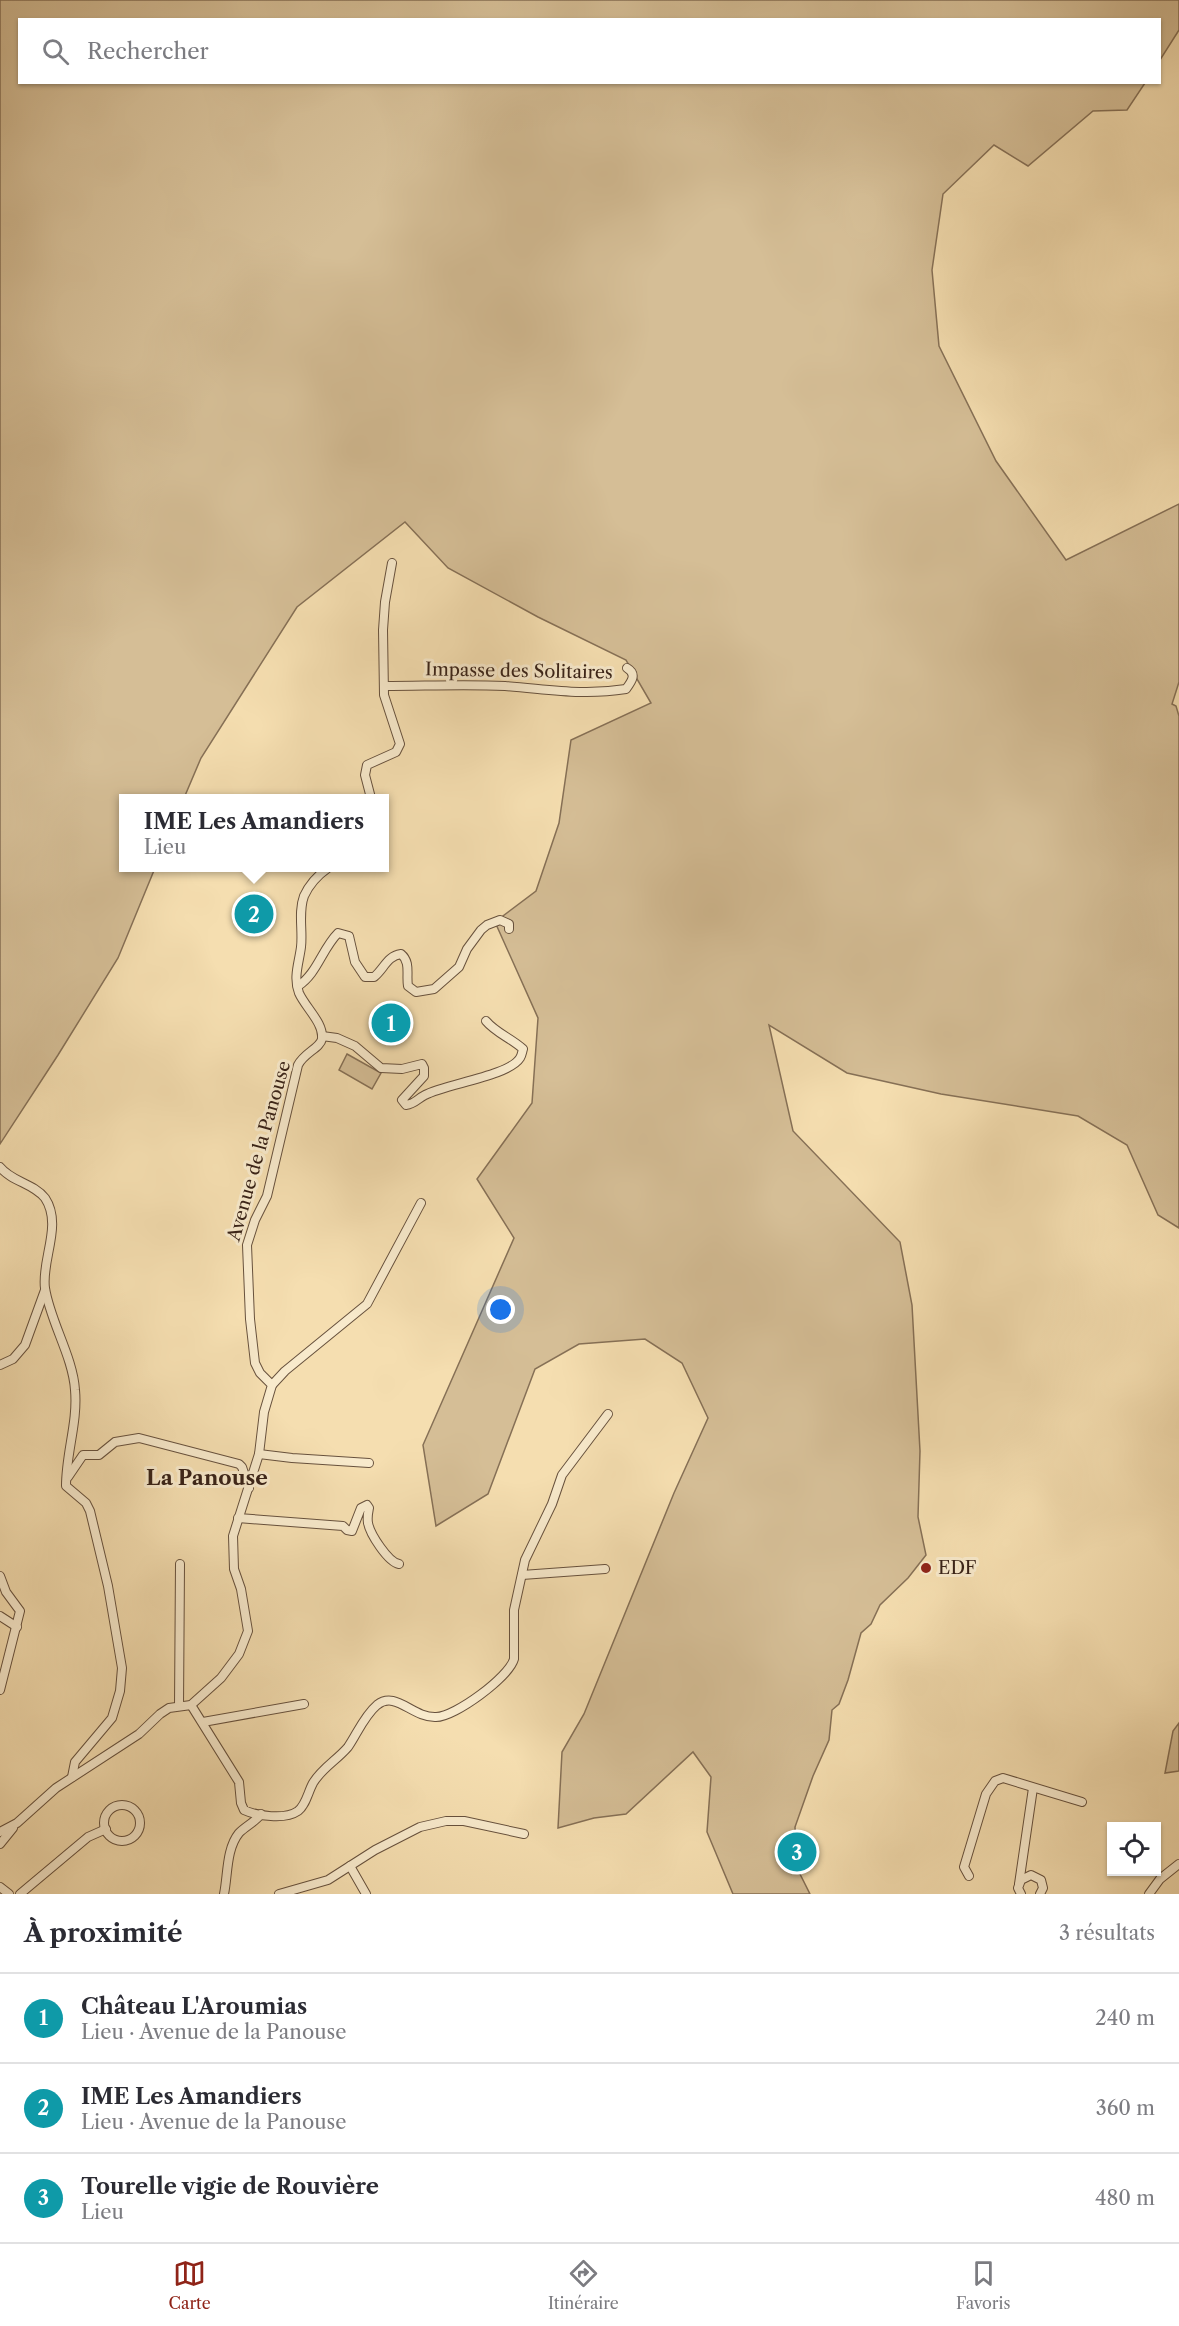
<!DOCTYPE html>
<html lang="fr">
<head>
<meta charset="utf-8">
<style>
  :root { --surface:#fff; --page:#f7f7f7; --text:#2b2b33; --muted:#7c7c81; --line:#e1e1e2; --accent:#8f2418 }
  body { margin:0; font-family:"Libre Caslon Text",serif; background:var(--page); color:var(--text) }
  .controls { position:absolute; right:18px; bottom:18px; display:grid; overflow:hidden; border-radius:0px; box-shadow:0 2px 4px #0004 }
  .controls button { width:54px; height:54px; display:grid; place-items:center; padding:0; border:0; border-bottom:2px solid var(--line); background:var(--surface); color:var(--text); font:30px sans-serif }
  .you { position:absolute; left:501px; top:1310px; width:21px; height:21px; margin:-15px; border:4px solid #fff; border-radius:50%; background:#1a73e8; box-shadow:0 0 0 9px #1a73e833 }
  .badge { display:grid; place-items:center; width:39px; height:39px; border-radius:50%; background:var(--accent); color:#fff; font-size:20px; font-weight:700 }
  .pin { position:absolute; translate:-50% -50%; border:3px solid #fff; box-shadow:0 2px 6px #0006 }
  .popup { position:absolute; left:119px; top:794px; width:270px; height:78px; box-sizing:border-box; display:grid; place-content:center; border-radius:0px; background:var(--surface); filter:drop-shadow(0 2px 4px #0005); font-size:20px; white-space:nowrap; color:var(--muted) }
  .popup b { font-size:22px; color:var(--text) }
  .popup::after { content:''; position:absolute; left:50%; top:100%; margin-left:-12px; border:12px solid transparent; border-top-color:var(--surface) }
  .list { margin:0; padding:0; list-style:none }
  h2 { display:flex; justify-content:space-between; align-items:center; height:78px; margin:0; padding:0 24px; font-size:26px }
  h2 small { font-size:20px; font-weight:400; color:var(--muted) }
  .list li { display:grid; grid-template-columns:39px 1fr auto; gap:18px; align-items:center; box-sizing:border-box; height:90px; padding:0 24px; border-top:2px solid var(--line) }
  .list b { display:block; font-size:22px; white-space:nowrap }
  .list p { margin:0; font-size:20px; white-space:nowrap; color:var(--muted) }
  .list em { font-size:20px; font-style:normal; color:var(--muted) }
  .icon { flex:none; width:33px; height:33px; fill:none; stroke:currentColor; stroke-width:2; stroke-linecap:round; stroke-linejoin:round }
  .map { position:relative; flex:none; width:1179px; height:1894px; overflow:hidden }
  .search { position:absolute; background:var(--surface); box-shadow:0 2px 4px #0004; left:18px; right:18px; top:18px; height:66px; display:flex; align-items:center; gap:15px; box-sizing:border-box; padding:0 21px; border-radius:0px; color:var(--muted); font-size:22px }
  .sheet { height:348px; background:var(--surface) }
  nav { display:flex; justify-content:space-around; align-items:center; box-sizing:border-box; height:84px; border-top:2px solid var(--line); background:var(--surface); font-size:16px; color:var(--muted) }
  nav a { display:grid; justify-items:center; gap:3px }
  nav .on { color:var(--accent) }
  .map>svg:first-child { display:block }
  .green { fill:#d5be96; stroke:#867056; stroke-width:1.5 }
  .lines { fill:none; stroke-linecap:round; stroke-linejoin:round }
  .minor-casing { stroke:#67513d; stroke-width:10 }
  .minor { stroke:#f8eacc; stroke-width:8 }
  .poi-dot { fill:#8f2418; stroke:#f8eacc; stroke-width:2 }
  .labels { text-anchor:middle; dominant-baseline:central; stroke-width:6; stroke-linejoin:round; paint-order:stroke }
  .street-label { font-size:18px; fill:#382217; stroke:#f8eacc }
  .poi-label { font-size:18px; fill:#382217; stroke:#f8eacc; text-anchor:start }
  .quarter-label { font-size:21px; font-weight:bold; fill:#382217; stroke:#f8eacc }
</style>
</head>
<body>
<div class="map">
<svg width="1179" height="1894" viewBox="0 0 1179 1894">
  <rect width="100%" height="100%" fill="#f5deb0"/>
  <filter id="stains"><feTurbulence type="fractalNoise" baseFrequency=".00333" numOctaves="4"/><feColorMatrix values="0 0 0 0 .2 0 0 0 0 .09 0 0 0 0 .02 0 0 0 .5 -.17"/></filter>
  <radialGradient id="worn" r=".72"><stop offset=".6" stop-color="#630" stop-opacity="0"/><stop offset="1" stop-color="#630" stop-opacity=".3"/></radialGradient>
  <g class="green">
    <polygon points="0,0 1179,0 1179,30 1160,60 1160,20 20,20 20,82 1145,83 1127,110 1093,111 1028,166 994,145 943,194 932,270 939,346 996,461 1066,560 1179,504 1179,682 1172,704 1176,706 1179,716 1179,1228 1158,1215 1127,1145 1078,1116 941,1094 847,1073 769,1025 793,1131 900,1242 912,1305 920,1451 918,1517 926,1555 908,1578 880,1605 871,1624 861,1633 848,1680 839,1704 832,1710 829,1740 813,1776 795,1827 797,1868 810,1894 733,1894 707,1832 711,1777 693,1752 626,1814 594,1818 558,1828 562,1752 584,1714 674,1493 708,1418 682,1363 645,1339 579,1344 535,1369 488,1494 436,1526 423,1445 514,1238 477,1179 532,1103 538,1018 495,922 536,891 559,823 571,740 651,703 626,660 538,617 448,568 405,522 297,607 201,758 184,798 124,798 124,868 155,868 118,958 58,1055 0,1144"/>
    <polygon points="347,1054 381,1073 372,1089 339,1070"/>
    <polygon points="1179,1723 1179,1771 1165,1773 1173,1731"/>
  </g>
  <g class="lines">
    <g class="minor-casing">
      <g id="minor">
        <path d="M384,686C425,686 465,684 505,686C548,689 582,696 626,689C632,681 637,674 627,668"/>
        <polyline points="371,798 365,775 367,765 396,752 400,744 384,695 383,630 385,602 392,563"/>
        <path d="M298,986C317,974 322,949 338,933L349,936L355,962L365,977H374C384,969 387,956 401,954C411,962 406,975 408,986L416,992L434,989L459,967L467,949L481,930L487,925L500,920L509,924V929"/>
        <path d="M322,1036L337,1038L355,1046L381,1068L402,1069L422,1064L424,1068V1076L402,1100L406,1105C415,1104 417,1099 425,1095C445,1084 509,1076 520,1058C522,1055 522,1052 523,1049C511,1038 496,1033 486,1021"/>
        <path d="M0,1167C12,1182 33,1183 45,1198C63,1225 41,1260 45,1288C50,1321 73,1357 75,1390C78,1422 66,1453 66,1486L86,1503L90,1511L108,1586L122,1668L120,1691L112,1718L75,1762L72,1777"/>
        <polyline points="0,1365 13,1359 25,1345 45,1290"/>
        <polyline points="272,1385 285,1371 367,1304 421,1203"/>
        <polyline points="259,1454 292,1458 369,1463"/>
        <polyline points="68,1477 83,1455 99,1455 115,1442 139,1438 239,1464 242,1467 249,1488"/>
        <path d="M238,1518L343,1526L347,1530L352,1531L361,1508L367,1505L369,1508C368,1513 367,1517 368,1523C370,1534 388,1562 399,1564"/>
        <polyline points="522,1575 605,1569"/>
        <polyline points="0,1576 6,1592 20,1611 0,1690"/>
        <polyline points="0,1616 17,1627"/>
        <path d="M191,1705L239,1782L241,1803L244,1810C257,1816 285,1820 298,1811C306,1805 308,1792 313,1783C322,1768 337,1760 348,1747C357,1734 364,1716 377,1705C396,1690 412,1718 436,1717C455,1717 509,1677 514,1659V1610L525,1560L552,1504L562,1475L608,1414"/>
        <polyline points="179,1706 180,1564"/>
        <polyline points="203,1722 304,1704"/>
        <circle cx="122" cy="1823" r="18"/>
        <path d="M0,1832L17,1823L56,1788L139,1734L160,1714L169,1708L191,1705L221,1678L239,1654L248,1631L241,1589L234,1569L233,1536L259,1454L264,1412L272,1385L260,1373L255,1363L250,1319L247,1245L255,1220L267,1196L298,1065C304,1053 320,1048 322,1039C324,1023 305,1007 299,993C293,977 299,963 301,947C303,931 298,912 304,896C309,885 318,875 328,868"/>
        <polyline points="0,1844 13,1828"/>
        <polyline points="350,1866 366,1894"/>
        <polyline points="969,1876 964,1867 986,1794 995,1781 1003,1778 1082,1802"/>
        <polyline points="1019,1884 1033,1788"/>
        <polyline points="0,1887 9,1894"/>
        <polyline points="20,1894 88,1837 106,1829"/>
        <path d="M224,1894C228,1875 226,1849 239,1833C246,1826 255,1822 261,1814"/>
        <polyline points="279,1894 328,1880 375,1850 420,1827 446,1821 464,1821 524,1834"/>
        <polyline points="1021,1894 1018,1888 1021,1880 1031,1875 1041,1880 1043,1888 1040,1894"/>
        <polyline points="1149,1894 1160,1879 1179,1864"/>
      </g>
    </g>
    <use href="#minor" class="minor"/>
  </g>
  <circle class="poi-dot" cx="926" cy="1568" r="6"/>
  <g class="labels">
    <g class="street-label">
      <text transform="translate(519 671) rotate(1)">Impasse des Solitaires</text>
      <text transform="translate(259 1151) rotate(-74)">Avenue de la Panouse</text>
    </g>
    <g class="poi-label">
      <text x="938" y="1568">EDF</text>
    </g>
    <g class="quarter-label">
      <text x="207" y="1477">La Panouse</text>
    </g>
  </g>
  <rect width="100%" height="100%" filter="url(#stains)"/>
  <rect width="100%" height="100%" fill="url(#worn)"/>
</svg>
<div class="controls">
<button><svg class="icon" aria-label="locate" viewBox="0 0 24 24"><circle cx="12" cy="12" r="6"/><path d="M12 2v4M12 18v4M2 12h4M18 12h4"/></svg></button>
</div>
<div class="you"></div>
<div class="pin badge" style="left:391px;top:1023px;background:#0f9aa8">1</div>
<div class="pin badge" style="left:254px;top:914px;background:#0f9aa8">2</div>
<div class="popup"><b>IME Les Amandiers</b>Lieu</div>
<div class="pin badge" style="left:797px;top:1852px;background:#0f9aa8">3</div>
<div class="search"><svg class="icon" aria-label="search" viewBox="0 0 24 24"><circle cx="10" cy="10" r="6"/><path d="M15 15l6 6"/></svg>Rechercher</div>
</div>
<section class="sheet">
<h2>À proximité<small>3 résultats</small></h2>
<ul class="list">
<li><span class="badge" style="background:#0f9aa8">1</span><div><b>Château L'Aroumias</b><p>Lieu · Avenue de la Panouse</p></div><em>240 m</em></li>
<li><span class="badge" style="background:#0f9aa8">2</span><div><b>IME Les Amandiers</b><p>Lieu · Avenue de la Panouse</p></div><em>360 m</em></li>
<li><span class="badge" style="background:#0f9aa8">3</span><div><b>Tourelle vigie de Rouvière</b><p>Lieu</p></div><em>480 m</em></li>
</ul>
</section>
<nav>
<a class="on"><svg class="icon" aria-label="map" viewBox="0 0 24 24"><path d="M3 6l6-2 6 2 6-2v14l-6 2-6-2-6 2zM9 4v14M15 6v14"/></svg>Carte</a>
<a><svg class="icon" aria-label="directions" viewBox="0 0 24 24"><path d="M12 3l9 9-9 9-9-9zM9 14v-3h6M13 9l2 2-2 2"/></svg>Itinéraire</a>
<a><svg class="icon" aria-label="saved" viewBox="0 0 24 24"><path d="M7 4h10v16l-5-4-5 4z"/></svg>Favoris</a>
</nav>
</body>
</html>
